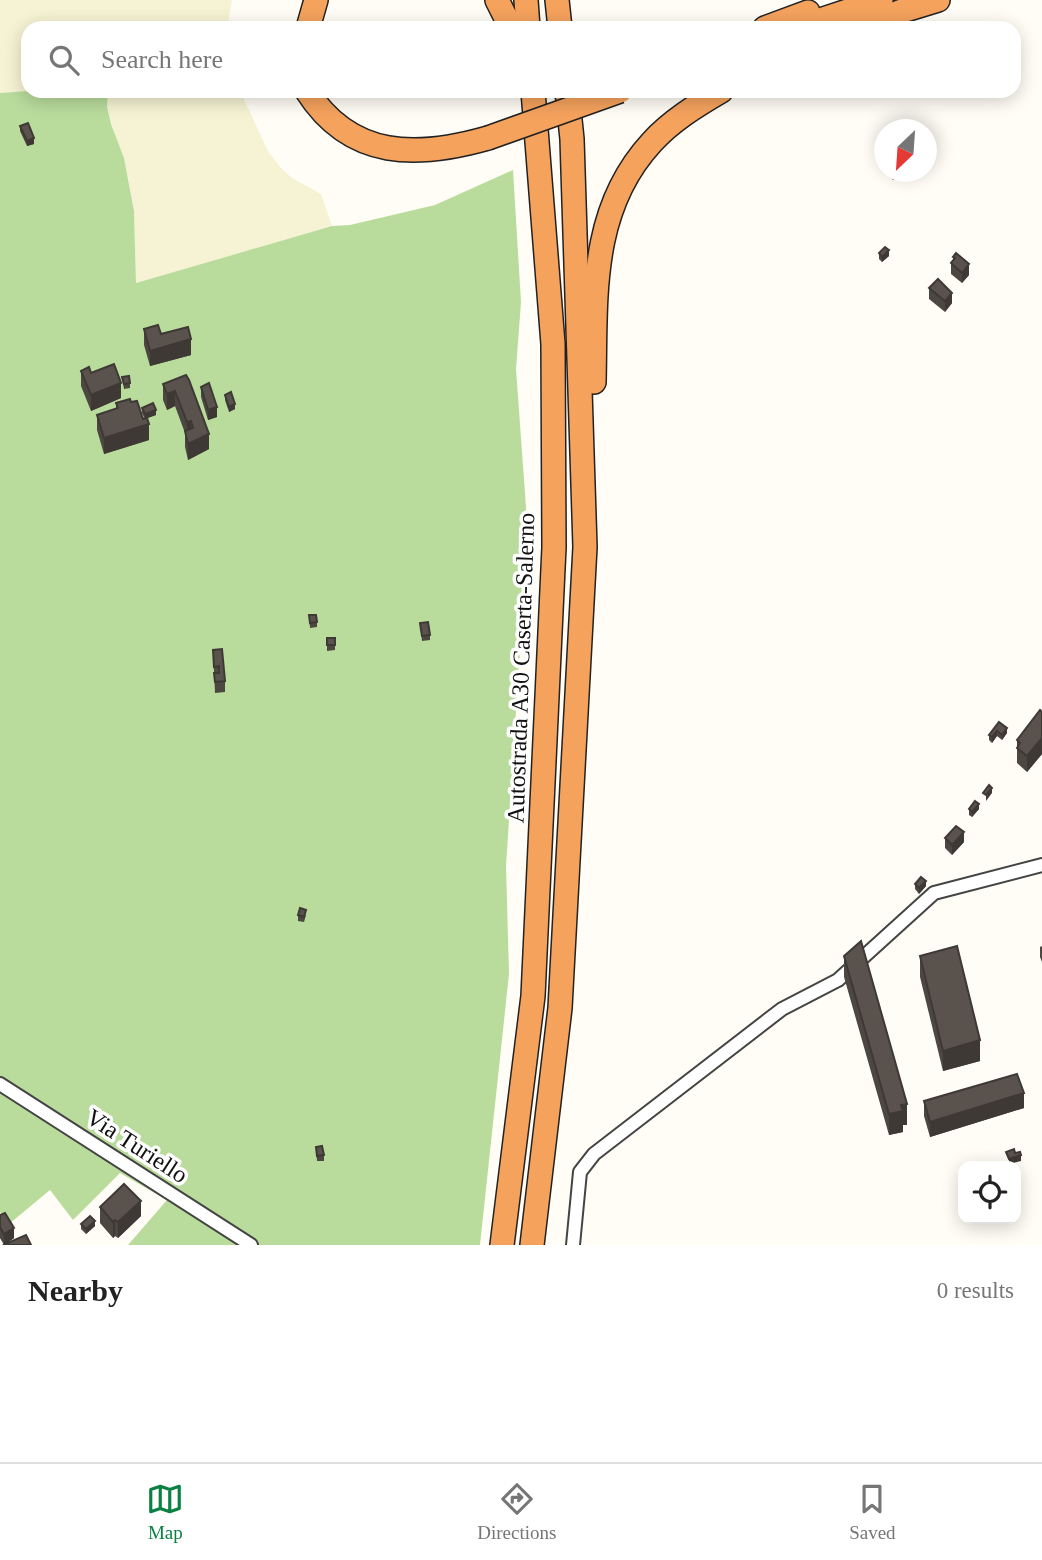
<!DOCTYPE html>
<html lang="en">
<head>
<meta charset="utf-8">
<style>
  :root { --surface:#fff; --page:#f6f6f6; --text:#222; --muted:#767676; --line:#e0e0e0; --accent:#0b8043 }
  body { margin:0; font-family:Georgia,serif; background:var(--page); color:var(--text) }
  .controls { position:absolute; right:21px; bottom:21px; display:grid; overflow:hidden; border-radius:14px; box-shadow:0 4px 18px #0003 }
  .controls button { width:63px; height:63px; display:grid; place-items:center; padding:0; border:0; border-bottom:2px solid var(--line); background:var(--surface); color:var(--text); font:35px sans-serif }
  .compass { position:absolute; left:874px; top:119px; width:63px; height:63px; border-radius:50%; background:var(--surface); box-shadow:0 4px 18px #0003; rotate:205deg }
  .list { margin:0; padding:0; list-style:none }
  h2 { display:flex; justify-content:space-between; align-items:center; height:91px; margin:0; padding:0 28px; font-size:30px }
  h2 small { font-size:23px; font-weight:400; color:var(--muted) }
  .icon { flex:none; width:38px; height:38px; fill:none; stroke:currentColor; stroke-width:2; stroke-linecap:round; stroke-linejoin:round }
  .map { position:relative; flex:none; width:1042px; height:1245px; overflow:hidden }
  .search { position:absolute; background:var(--surface); box-shadow:0 4px 18px #0003; left:21px; right:21px; top:21px; height:77px; display:flex; align-items:center; gap:18px; box-sizing:border-box; padding:0 24px; border-radius:21px; color:var(--muted); font-size:26px }
  .sheet { height:217px; background:var(--surface) }
  nav { display:flex; justify-content:space-around; align-items:center; box-sizing:border-box; height:98px; border-top:2px solid var(--line); background:var(--surface); font-size:19px; color:var(--muted) }
  nav a { display:grid; justify-items:center; gap:4px }
  nav .on { color:var(--accent) }
  .map>svg:first-child { display:block }
  .farmland { fill:#f6f3d4 }
  .forest { fill:#b9dc9c }
  .lines { fill:none; stroke-linecap:round; stroke-linejoin:round }
  .street-casing { stroke:#444; stroke-width:16 }
  .highway-casing { stroke:#222; stroke-width:26 }
  .street { stroke:#fff; stroke-width:12 }
  .highway { stroke:#f5a25d; stroke-width:23 }
  .highway-bridge-casing { stroke:#222; stroke-width:26; stroke-linecap:butt }
  .highway-bridge { stroke:#f5a25d; stroke-width:23 }
  .wall { fill:#4d4742 }
  .shaded-wall { fill:#3f3936 }
  .building { fill:#5a524d; stroke:#3f3936; stroke-width:2 }
  .labels { text-anchor:middle; dominant-baseline:central; stroke-width:7; stroke-linejoin:round; paint-order:stroke }
  .street-label { font-size:24px; fill:#111; stroke:#fff }
</style>
</head>
<body>
<div class="map">
<svg width="1042" height="1245" viewBox="0 0 1042 1245">
  <rect width="100%" height="100%" fill="#fffdf5"/>
  <g class="farmland">
    <polygon points="0,0 232,0 227,28 28,28 28,91 0,93"/>
    <polygon points="108,91 240,91 269,153 282,169 292,178 321,194 332,226 136,283 134,210 124,158 111,124 107,107"/>
  </g>
  <polygon class="forest" points="28,91 108,91 107,107 111,124 124,158 134,211 136,283 332,226 350,225 435,205 513,170 521,302 516,369 526,507 526,583 519,665 506,866 509,974 480,1245 128,1245 167,1200 120,1173 73,1220 50,1190 9,1224 0,1212 0,93"/>
  <g class="lines">
    <g class="street-casing">
      <g id="street">
        <polyline points="0,1084 251,1245"/>
        <polyline points="573,1245 580,1172 594,1154 782,1009 838,980 934,893 1042,865"/>
      </g>
    </g>
    <g class="highway-casing">
      <g id="highway">
        <polyline points="497,0 511,28"/>
        <polyline points="526,0 528,28"/>
        <polyline points="557,0 560,28"/>
        <polyline points="308,28 316,0"/>
        <polyline points="765,28 808,12"/>
        <polyline points="796,28 881,0"/>
        <polyline points="858,28 902,11 938,0"/>
        <path d="M307,91C351,160 418,158 488,138"/>
        <path d="M594,382C596,297 589,210 652,142C671,121 697,105 721,91"/>
        <polyline points="502,1245 533,996 554,547 553,344 533,91"/>
        <polyline points="532,1245 560,1008 585,547 572,139 567,91"/>
      </g>
    </g>
    <use href="#street" class="street"/>
    <use href="#highway" class="highway"/>
    <g class="highway-bridge-casing">
      <polyline id="highway-bridge" points="488,138 620,91"/>
    </g>
    <use href="#highway-bridge" class="highway-bridge"/>
  </g>
  <g class="wall">
    <polygon points="20,126 34,144 27,146 20,131"/>
    <polygon points="888,172 901,172 901,173 893,180 888,174"/>
    <polygon points="879,253 889,256 882,262 879,259"/>
    <polygon points="953,257 969,275 962,283 951,274 951,263 953,261"/>
    <polygon points="929,288 952,303 945,312 929,299"/>
    <polygon points="144,329 161,334 191,355 150,366 144,345"/>
    <polygon points="81,371 91,373 121,398 91,411 81,386"/>
    <polygon points="186,375 209,449 188,460 185,447 185,433 175,406 167,410 163,400 163,384"/>
    <polygon points="122,377 130,383 130,388 124,389"/>
    <polygon points="201,387 217,417 208,420 201,397"/>
    <polygon points="225,395 235,409 229,412 225,400"/>
    <polygon points="131,402 143,419 145,419 142,413 142,408 156,415 147,418 149,440 104,454 97,430 97,415 116,408 116,403"/>
    <polygon points="309,615 317,622 317,627 310,628"/>
    <polygon points="420,623 430,635 430,640 422,641"/>
    <polygon points="327,638 335,638 335,650 327,651"/>
    <polygon points="213,650 225,681 225,692 215,693"/>
    <polygon points="1042,712 1042,754 1027,772 1017,763 1017,740"/>
    <polygon points="999,722 1007,733 1002,740 997,736 992,743 989,740 989,735"/>
    <polygon points="969,809 979,809 972,817 969,815"/>
    <polygon points="945,838 964,842 952,855 945,848"/>
    <polygon points="915,884 926,886 919,894 915,889"/>
    <polygon points="298,915 306,915 304,922 298,921"/>
    <polygon points="1042,946 1042,962 1040,957 1040,947"/>
    <polygon points="844,956 907,1125 903,1125 903,1132 889,1135 844,977"/>
    <polygon points="920,956 980,1061 943,1071 920,977"/>
    <polygon points="924,1101 1024,1108 930,1137 924,1116"/>
    <polygon points="316,1147 324,1155 324,1161 317,1161"/>
    <polygon points="100,1207 141,1216 118,1238 115,1236 113,1238 100,1223"/>
    <polygon points="0,1215 14,1238 4,1245 0,1238"/>
    <polygon points="81,1224 95,1226 86,1234 81,1229"/>
  </g>
  <g class="shaded-wall">
    <polygon points="34,138 34,144 27,146 27,141"/>
    <polygon points="897,172 901,172 901,173 893,180 893,175"/>
    <polygon points="889,250 889,256 882,262 882,257"/>
    <polygon points="969,264 969,275 962,283 962,273"/>
    <polygon points="952,293 952,303 945,312 945,301"/>
    <polygon points="191,339 191,355 150,366 150,351"/>
    <polygon points="121,383 121,398 91,411 91,395"/>
    <polygon points="175,391 175,406 167,410 167,394"/>
    <polygon points="235,404 235,409 229,412 229,407"/>
    <polygon points="217,407 217,417 208,420 208,410"/>
    <polygon points="156,410 156,415 145,419 145,414"/>
    <polygon points="191,421 191,436 187,437 187,422"/>
    <polygon points="149,424 149,440 104,454 104,438"/>
    <polygon points="209,434 209,449 188,460 188,444"/>
    <polygon points="1007,728 1007,733 1002,740 1002,735"/>
    <polygon points="997,731 997,736 992,743 992,737"/>
    <polygon points="1042,738 1042,754 1027,772 1027,756"/>
    <polygon points="992,788 992,793 986,801 986,795"/>
    <polygon points="979,804 979,809 972,817 972,812"/>
    <polygon points="964,832 964,842 952,855 952,845"/>
    <polygon points="926,881 926,886 919,894 919,888"/>
    <polygon points="980,1040 980,1061 943,1071 943,1051"/>
    <polygon points="1024,1093 1024,1108 930,1137 930,1122"/>
    <polygon points="907,1104 907,1125 903,1125 903,1132 889,1135 889,1114 901,1105"/>
    <polygon points="1021,1155 1021,1161 1009,1164 1009,1159"/>
    <polygon points="141,1201 141,1216 118,1238 118,1222"/>
    <polygon points="115,1220 115,1236 113,1238 113,1222"/>
    <polygon points="95,1221 95,1226 86,1234 86,1229"/>
    <polygon points="14,1228 14,1238 4,1245 4,1234"/>
  </g>
  <g class="building">
    <polygon points="28,123 34,138 27,141 20,126"/>
    <polygon points="885,247 889,250 882,257 879,253"/>
    <polygon points="956,253 969,264 962,273 951,263 955,258 953,257"/>
    <polygon points="938,279 952,293 945,301 929,288"/>
    <polygon points="158,325 161,334 188,327 191,339 150,351 144,329"/>
    <polygon points="114,364 121,383 91,395 81,371 89,367 91,373"/>
    <polygon points="186,375 189,380 209,434 188,444 185,431 193,428 191,421 187,422 175,391 167,394 163,384"/>
    <polygon points="129,376 130,383 124,384 122,377"/>
    <polygon points="209,383 217,407 208,410 201,387"/>
    <polygon points="231,392 235,404 229,407 225,395"/>
    <polygon points="130,399 131,402 137,401 143,419 147,418 149,424 104,438 97,415 118,408 116,403"/>
    <polygon points="153,403 156,410 145,414 142,408"/>
    <polygon points="309,615 316,615 317,622 310,623"/>
    <polygon points="428,622 430,635 422,636 420,623"/>
    <rect x="327" y="638" width="8" height="7"/>
    <polygon points="222,649 225,681 215,682 214,673 219,673 219,666 214,667 213,650"/>
    <polygon points="1040,710 1042,712 1042,738 1027,756 1017,748 1020,743 1017,740"/>
    <polygon points="999,722 1007,728 1002,735 997,731 992,737 989,735"/>
    <polygon points="989,785 992,788 986,795 983,793"/>
    <polygon points="975,801 979,804 972,812 969,809"/>
    <polygon points="956,826 964,832 952,845 945,838"/>
    <polygon points="921,877 926,881 919,888 915,884"/>
    <polygon points="300,908 306,910 304,917 298,915"/>
    <polygon points="861,941 907,1104 901,1105 903,1111 889,1114 844,956"/>
    <polygon points="957,946 980,1040 943,1051 920,956"/>
    <polygon points="1017,1074 1024,1093 930,1122 924,1101"/>
    <polygon points="322,1146 324,1155 317,1156 316,1147"/>
    <polygon points="1014,1149 1015,1153 1020,1152 1021,1155 1009,1159 1006,1152"/>
    <polygon points="124,1184 141,1201 118,1222 115,1220 113,1222 100,1207"/>
    <polygon points="5,1213 14,1228 4,1234 0,1227 0,1215"/>
    <polygon points="90,1216 95,1221 86,1229 81,1224"/>
    <polygon points="26,1235 31,1245 3,1245"/>
  </g>
  <g class="labels">
    <g class="street-label">
      <text transform="translate(521 668) rotate(-88)">Autostrada A30 Caserta-Salerno</text>
      <text transform="translate(137 1146) rotate(33)">Via Turiello</text>
    </g>
  </g>
</svg>
<div class="controls">
<button><svg class="icon" aria-label="locate" viewBox="0 0 24 24"><circle cx="12" cy="12" r="6"/><path d="M12 2v4M12 18v4M2 12h4M18 12h4"/></svg></button>
</div>
<svg class="compass" viewBox="-18 -18 36 36"><path d="M0-13l5 13h-10z" fill="#e53935"/><path d="M0 13l5-13h-10z" fill="#767676"/></svg>
<div class="search"><svg class="icon" aria-label="search" viewBox="0 0 24 24"><circle cx="10" cy="10" r="6"/><path d="M15 15l6 6"/></svg>Search here</div>
</div>
<section class="sheet">
<h2>Nearby<small>0 results</small></h2>
<ul class="list">
</ul>
</section>
<nav>
<a class="on"><svg class="icon" aria-label="map" viewBox="0 0 24 24"><path d="M3 6l6-2 6 2 6-2v14l-6 2-6-2-6 2zM9 4v14M15 6v14"/></svg>Map</a>
<a><svg class="icon" aria-label="directions" viewBox="0 0 24 24"><path d="M12 3l9 9-9 9-9-9zM9 14v-3h6M13 9l2 2-2 2"/></svg>Directions</a>
<a><svg class="icon" aria-label="saved" viewBox="0 0 24 24"><path d="M7 4h10v16l-5-4-5 4z"/></svg>Saved</a>
</nav>
</body>
</html>
